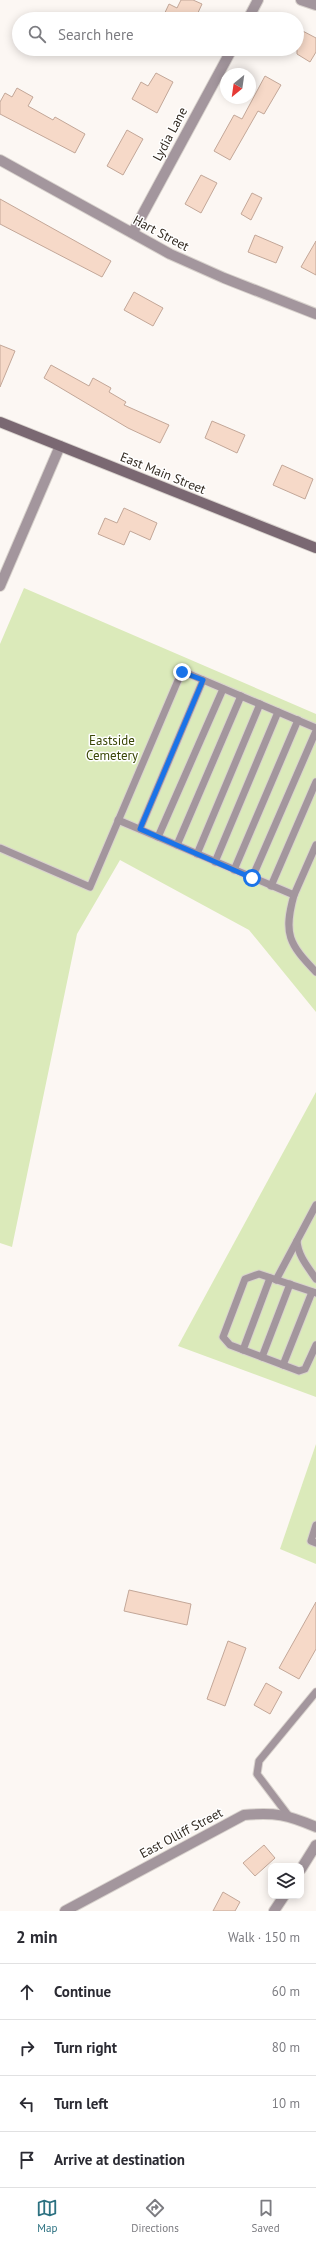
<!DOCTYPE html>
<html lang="en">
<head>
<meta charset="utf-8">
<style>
  :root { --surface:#fff; --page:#f7f7f7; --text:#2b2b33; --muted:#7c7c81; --line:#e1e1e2; --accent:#2c7181 }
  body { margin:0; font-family:"PT Sans",sans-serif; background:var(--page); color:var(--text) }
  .controls { position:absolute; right:12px; bottom:12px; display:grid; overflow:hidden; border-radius:8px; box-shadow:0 2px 10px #0003 }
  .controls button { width:36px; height:36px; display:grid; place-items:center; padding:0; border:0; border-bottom:1px solid var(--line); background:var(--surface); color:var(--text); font:20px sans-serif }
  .compass { position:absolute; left:220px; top:68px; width:36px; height:36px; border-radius:50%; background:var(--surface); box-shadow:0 2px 10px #0003; rotate:209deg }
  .stop { position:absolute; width:12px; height:12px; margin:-9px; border:3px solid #1a73e8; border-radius:50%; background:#fff }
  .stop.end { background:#1a73e8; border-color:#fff; box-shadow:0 1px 4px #0008 }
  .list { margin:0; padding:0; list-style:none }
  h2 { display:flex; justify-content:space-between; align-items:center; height:52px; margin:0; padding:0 16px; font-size:17px }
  h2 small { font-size:13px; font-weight:400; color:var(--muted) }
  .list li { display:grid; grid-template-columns:26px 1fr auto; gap:12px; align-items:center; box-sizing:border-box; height:56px; padding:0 16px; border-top:1px solid var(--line) }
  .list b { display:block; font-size:15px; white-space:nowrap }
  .list em { font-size:13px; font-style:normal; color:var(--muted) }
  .icon { flex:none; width:22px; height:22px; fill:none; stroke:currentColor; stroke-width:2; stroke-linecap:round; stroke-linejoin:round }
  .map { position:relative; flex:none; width:316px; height:1911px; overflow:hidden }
  .search { position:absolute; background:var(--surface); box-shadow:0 2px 10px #0003; left:12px; right:12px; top:12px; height:44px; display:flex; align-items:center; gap:10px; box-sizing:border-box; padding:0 14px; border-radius:22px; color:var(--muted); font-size:15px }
  .sheet { height:276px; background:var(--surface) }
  nav { display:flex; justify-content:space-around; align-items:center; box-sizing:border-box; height:56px; border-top:1px solid var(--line); background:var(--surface); font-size:11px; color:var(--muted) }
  nav a { display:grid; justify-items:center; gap:2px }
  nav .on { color:var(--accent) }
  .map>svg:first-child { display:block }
  .green { fill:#dbeaba }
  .building { fill:#f6d9c8; stroke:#c3a798 }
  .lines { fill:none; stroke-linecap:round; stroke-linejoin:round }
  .lane-casing { stroke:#d8d2cd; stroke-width:9 }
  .street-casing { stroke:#d8d2cd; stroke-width:12 }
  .secondary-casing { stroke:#d8d2cd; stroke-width:12 }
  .lane { stroke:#a3969d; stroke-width:7 }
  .street { stroke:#a3969d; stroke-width:10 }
  .secondary { stroke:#7a6872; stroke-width:10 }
  .route { stroke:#1a73e8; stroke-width:5 }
  .labels { text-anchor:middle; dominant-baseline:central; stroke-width:3; stroke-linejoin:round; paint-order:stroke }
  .street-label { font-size:13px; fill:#322a21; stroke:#fff }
  .park-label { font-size:13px; fill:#3a4706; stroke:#fff }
</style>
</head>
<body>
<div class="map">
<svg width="316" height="1911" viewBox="0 0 316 1911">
  <rect width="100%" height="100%" fill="#fcf7f3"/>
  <g class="green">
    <polygon points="24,588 316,714 316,1012 249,930 120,860 77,934 12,1247 0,1243 0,644"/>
    <polygon points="316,1092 316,1397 178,1346"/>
    <polygon points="316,1444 316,1564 280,1549"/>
  </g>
  <g class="building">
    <polygon points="181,0 193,0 202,4 196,17 201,19 162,19 169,4 177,8"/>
    <polygon points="297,28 316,38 316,52 310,62 297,54"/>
    <polygon points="156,73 173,82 157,113 132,99 141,82 148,86"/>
    <polygon points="265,76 281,85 264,114 258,111 230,160 214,151 234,115 242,119"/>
    <polygon points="17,88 33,97 28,106 53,120 55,117 85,134 75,153 0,114 0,102 5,93 12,97"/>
    <polygon points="127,130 143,139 123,175 107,166"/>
    <polygon points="201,175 217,183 201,213 185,204"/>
    <polygon points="252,193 262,198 251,220 241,214"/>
    <polygon points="0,199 111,261 102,277 0,224"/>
    <polygon points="255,235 283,247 276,263 248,252"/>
    <polygon points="316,241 316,275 301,267"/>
    <polygon points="134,292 163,308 153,326 124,310"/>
    <polygon points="0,345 15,351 0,387"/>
    <polygon points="51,365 89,386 93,378 111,388 109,392 126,402 124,405 169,425 160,443 128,428 44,378"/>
    <polygon points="212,421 245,435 237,453 205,438"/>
    <polygon points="282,465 313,479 305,499 273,485"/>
    <polygon points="124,508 157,523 150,540 130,531 124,545 98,534 105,518 117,523"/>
    <polygon points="129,1590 191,1604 187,1625 124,1611"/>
    <polygon points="316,1602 316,1649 299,1679 279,1668"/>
    <polygon points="228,1641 246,1648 225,1706 207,1699"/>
    <polygon points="266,1683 282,1692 270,1714 254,1705"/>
    <polygon points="264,1845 275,1858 255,1876 243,1863"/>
    <polygon points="223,1892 240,1902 235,1911 213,1911"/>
  </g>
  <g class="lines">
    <g class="lane-casing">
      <g id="lane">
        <path d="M118,820L294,895C283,934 289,944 316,972"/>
        <polyline points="140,829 203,680"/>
        <polyline points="158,837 223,689"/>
        <polyline points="177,845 241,696"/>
        <polyline points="0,848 90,887 182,671 316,728"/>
        <polyline points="197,854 260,704"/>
        <polyline points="215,862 278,712"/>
        <polyline points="234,870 298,720"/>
        <polyline points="252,878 316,731"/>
        <polyline points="271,886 316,782"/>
        <polyline points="294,895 316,845"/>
        <path d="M297,1241C298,1256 308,1267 316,1279"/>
        <polyline points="276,1280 316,1205"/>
        <polyline points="316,1293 259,1274 245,1279 223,1337 230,1345 299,1371 305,1369 316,1345"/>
        <polyline points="243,1350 270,1278"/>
        <polyline points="262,1357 290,1284"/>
        <polyline points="283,1365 312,1292"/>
        <polyline points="316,1525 311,1541 316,1543"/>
        <polyline points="288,1815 257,1774 259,1761 316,1692"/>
      </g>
    </g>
    <g class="street-casing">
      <g id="street">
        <polyline points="301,0 316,5"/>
        <polyline points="248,19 258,0"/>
        <polyline points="0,160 170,254 224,278 316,314"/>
        <polyline points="133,232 232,49"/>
        <polyline points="0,586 60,446"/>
        <polyline points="301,1869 316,1845"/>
        <path d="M65,1911L244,1815C275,1812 288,1815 316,1827"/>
        <polyline points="274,1911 284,1896"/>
      </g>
    </g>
    <g class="secondary-casing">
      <polyline id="secondary" points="0,422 316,548"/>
    </g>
    <use href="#lane" class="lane"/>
    <use href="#street" class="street"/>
    <use href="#secondary" class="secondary"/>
  </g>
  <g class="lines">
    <polyline class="route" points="182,672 203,680 140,829 252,878"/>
  </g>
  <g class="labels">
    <g class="street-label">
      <text transform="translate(170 134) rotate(-62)">Lydia Lane</text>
      <text transform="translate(161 233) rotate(28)">Hart Street</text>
      <text transform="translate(163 473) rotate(22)">East Main Street</text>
      <text transform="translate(181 1833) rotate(-28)">East Olliff Street</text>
    </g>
    <g class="park-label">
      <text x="112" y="740">Eastside<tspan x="112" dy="15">Cemetery</tspan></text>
    </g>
  </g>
</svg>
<div class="controls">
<button><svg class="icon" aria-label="layers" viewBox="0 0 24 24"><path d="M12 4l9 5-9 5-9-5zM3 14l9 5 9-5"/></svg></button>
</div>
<svg class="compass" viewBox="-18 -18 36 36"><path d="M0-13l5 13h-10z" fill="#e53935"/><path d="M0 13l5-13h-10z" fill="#7c7c81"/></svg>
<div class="stop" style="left:252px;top:878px"></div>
<div class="stop end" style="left:182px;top:672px"></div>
<div class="search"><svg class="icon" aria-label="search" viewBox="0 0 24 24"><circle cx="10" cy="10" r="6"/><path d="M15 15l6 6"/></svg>Search here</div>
</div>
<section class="sheet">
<h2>2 min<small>Walk · 150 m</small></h2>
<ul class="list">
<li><svg class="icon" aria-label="ahead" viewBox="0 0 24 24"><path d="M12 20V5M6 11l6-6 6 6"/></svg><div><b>Continue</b></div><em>60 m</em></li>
<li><svg class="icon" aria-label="right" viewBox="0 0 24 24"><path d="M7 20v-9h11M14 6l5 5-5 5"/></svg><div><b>Turn right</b></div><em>80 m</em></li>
<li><svg class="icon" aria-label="left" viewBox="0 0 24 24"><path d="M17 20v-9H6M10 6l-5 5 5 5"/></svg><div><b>Turn left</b></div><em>10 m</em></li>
<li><svg class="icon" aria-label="arrive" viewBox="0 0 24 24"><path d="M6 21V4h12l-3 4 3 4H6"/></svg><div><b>Arrive at destination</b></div></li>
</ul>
</section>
<nav>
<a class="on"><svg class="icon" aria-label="map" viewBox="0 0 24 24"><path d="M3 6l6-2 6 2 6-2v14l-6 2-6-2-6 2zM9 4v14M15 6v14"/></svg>Map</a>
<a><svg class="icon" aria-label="directions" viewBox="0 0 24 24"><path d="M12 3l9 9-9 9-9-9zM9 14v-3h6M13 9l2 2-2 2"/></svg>Directions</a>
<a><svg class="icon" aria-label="saved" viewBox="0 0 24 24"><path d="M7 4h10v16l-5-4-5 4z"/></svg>Saved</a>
</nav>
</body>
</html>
